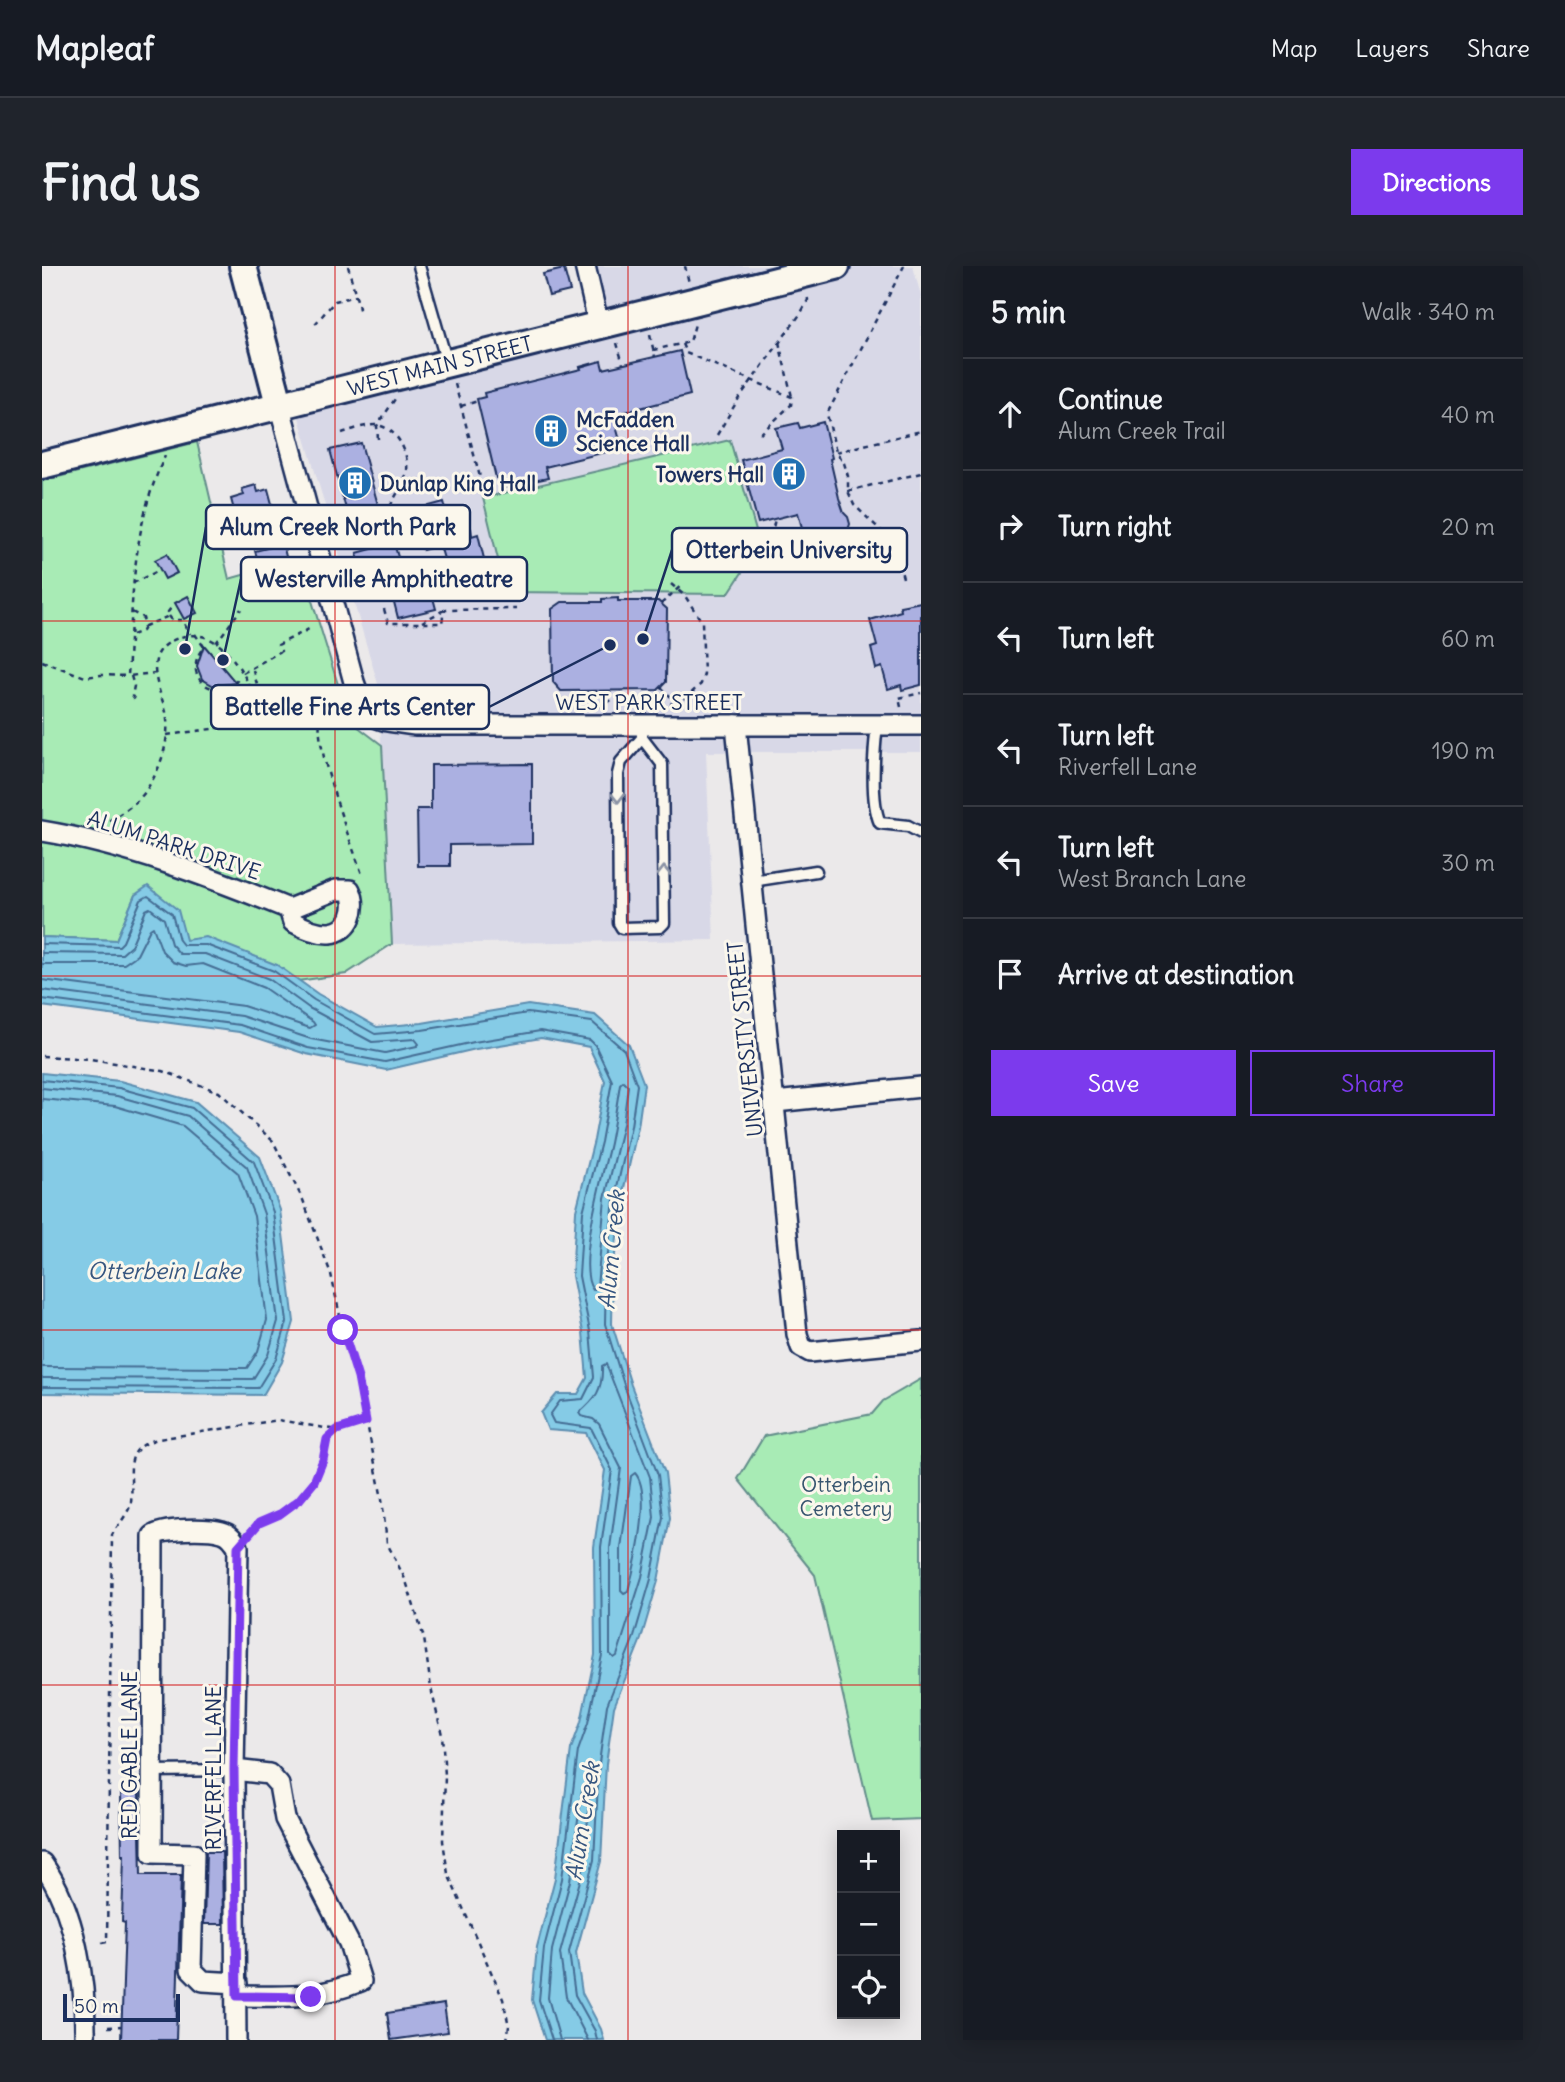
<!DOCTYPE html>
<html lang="en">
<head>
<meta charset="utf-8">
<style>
  :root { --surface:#171b24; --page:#20242c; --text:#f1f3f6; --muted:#9ea1a6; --line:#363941; --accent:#7c3aed }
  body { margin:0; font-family:Delius,sans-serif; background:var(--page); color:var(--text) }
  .controls { position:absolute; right:21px; bottom:21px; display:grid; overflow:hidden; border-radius:0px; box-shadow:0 4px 18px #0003 }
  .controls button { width:63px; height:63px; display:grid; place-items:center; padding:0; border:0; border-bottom:2px solid var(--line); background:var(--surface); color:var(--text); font:35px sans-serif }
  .scale { position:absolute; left:21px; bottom:18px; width:117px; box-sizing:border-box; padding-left:7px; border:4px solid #1b2f5e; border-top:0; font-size:19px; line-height:24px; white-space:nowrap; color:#1b2f5e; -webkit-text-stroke:5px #fbf7ec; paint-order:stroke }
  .stop { position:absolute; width:21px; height:21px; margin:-16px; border:5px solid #7c3aed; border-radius:50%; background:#fff }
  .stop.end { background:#7c3aed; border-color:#fff; box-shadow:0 2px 7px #0008 }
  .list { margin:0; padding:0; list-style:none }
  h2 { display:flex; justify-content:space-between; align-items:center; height:91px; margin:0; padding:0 28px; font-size:30px }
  h2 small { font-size:23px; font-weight:400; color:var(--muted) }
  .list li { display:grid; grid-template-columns:46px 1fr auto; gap:21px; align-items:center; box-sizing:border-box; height:112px; padding:0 28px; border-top:2px solid var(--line) }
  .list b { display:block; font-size:26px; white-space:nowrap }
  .list p { margin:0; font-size:23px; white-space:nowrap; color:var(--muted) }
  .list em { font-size:23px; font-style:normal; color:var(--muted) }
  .actions { display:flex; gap:14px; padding:21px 28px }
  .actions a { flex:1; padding:16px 0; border:2px solid var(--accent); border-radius:0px; text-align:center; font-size:24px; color:var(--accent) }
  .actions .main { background:var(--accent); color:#fff }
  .icon { flex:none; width:38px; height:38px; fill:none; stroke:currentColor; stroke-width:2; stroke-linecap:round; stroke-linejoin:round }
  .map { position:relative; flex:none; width:879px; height:1774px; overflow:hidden; border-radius:0px }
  header { display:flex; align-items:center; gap:42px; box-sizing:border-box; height:98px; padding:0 35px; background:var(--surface); border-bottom:2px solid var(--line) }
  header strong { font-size:33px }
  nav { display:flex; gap:38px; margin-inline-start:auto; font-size:24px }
  .intro { display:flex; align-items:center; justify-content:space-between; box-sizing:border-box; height:168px; padding:0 42px }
  h1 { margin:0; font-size:49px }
  .button { padding:18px 32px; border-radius:0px; background:var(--accent); color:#fff; font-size:24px; font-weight:700 }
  main { display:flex; gap:42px; padding:0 42px }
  aside { flex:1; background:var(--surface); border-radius:0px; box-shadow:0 4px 18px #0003 }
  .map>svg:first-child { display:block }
  .built { fill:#d8d8e7 }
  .green { fill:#a8ebb5; stroke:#628d8a; stroke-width:2 }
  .water { fill:#85cbe6; stroke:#5b8db0; stroke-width:2 }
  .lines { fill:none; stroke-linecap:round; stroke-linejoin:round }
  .shore { stroke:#456d94; stroke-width:2 }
  .building { fill:#abb0e1; stroke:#1b2f5e; stroke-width:2 }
  .lane-casing { stroke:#1b2f5e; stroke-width:15 }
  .street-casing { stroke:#1b2f5e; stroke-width:24 }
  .secondary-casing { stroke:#1b2f5e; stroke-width:32 }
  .path { stroke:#1b2f5e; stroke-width:2.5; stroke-dasharray:5 5; stroke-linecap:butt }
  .lane { stroke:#fbf7ec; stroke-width:10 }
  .street { stroke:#fbf7ec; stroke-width:19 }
  .secondary { stroke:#fbf7ec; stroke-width:26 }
  .oneway { stroke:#8b93a5 }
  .route { stroke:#7c3aed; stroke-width:9 }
  .grid { fill:none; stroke:#d62828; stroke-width:2; stroke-opacity:0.55 }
  .labels { text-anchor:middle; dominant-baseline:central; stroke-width:6; stroke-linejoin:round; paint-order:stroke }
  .street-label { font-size:21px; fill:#1b2f5e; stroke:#fbf7ec }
  .poi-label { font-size:21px; font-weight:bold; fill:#1b2f5e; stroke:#fbf7ec; text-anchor:start }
  .park-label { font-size:21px; fill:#37556f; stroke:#fbf7ec }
  .water-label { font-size:23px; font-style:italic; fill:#365680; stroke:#fbf7ec }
  .leader { fill:none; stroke:#1b2f5e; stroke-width:2.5 }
  .callout-dot { fill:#1b2f5e; stroke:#fbf7ec; stroke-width:2.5 }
  .callout { fill:#fbf7ec; stroke:#1b2f5e; stroke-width:2.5 }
  .callout-label { font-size:23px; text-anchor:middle; font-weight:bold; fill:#1b2f5e }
</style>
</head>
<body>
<header>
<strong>Mapleaf</strong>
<nav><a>Map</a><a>Layers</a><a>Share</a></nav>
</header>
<div class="intro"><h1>Find us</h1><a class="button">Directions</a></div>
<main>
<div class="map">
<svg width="879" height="1774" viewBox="0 0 879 1774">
  <rect width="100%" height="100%" fill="#ebe9ea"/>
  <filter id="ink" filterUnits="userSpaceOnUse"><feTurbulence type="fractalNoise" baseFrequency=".0143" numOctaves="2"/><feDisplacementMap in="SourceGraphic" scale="14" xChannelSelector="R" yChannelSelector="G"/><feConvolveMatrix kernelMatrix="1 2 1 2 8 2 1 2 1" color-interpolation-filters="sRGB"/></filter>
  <g filter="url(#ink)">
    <polygon class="built" points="533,0 871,0 879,30 879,486 664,486 672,674 350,678 336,418 255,145 550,68"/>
    <g class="green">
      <polygon points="688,174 718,279 686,328 464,326 441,232"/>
      <polygon points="155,176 187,313 257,293 307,454 340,479 350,678 304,708 179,726 93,629 74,674 0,671 0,215"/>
      <polygon points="879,1113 879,1553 830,1555 773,1309 696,1213 722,1170 830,1148 841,1135"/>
    </g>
    <g class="water">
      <polygon points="106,620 136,644 144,674 164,671 235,699 276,728 335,761 380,757 486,739 553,749 587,779 602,818 596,861 579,935 571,1006 570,1058 589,1119 623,1207 628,1252 616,1315 599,1373 572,1441 564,1498 559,1595 534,1687 540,1727 559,1763 562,1774 503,1774 490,1734 495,1681 513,1612 529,1483 539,1456 553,1389 552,1281 563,1204 544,1167 506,1164 499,1147 515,1128 536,1128 545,1112 541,1066 530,1010 534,945 552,874 563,815 547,781 499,772 434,783 344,804 264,788 197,766 0,740 0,671 74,674 93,629"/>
      <polygon points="0,807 78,815 154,836 218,891 238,944 252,1056 240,1096 221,1129 0,1127"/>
    </g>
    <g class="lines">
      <g class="shore">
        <polyline points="0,678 77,680 81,676 99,634 106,630 130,648 137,674 141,679 164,679 232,705 272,734 333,768 380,764 486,747 550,756 582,784 595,819 589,860 572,934 564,1005 563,1058 583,1122 616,1209 621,1251 609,1313 592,1371 565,1439 557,1497 552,1594 527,1686 533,1729 553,1765 555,1774"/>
        <polyline points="0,687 80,688 89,680 104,644 108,642 122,653 129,678 138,688 163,688 227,713 267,742 330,776 373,773 377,778 375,780 343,787 269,773 199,750 0,724"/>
        <polyline points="0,698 82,698 95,689 108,663 111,661 120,685 131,696 144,700 161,698 222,722 271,756 273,759 268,762 201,740 0,714"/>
        <polyline points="0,733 198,759 266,782 343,796 432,776 498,765 548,774 553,779 570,815 559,876 541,946 537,1010 548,1065 552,1111 541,1133 518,1135 508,1149 512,1157 549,1162 570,1204 559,1281 560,1389 546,1457 536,1485 520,1613 502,1682 497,1734 510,1774"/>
        <polyline points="0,814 77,822 150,842 212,896 231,946 245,1056 234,1093 216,1122 0,1121"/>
        <path d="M581,815L586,820L581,858L563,932L555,1021L551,1024C533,1003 562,905 568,877C572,857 575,837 578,818Z"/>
        <polyline points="0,822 75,830 146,850 205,901 222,948 236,1055 226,1089 211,1113 0,1112"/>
        <polyline points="0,833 73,840 141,860 196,907 212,950 225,1054 216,1085 205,1102 0,1101"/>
        <path d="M564,1098L608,1211L612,1251L600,1311L575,1390L572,1392L568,1388V1282L579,1202L557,1158L551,1153L539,1150L537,1147C553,1133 561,1125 560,1100Z"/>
        <path d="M593,1207C611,1227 593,1300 586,1325L582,1327L579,1324V1282L589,1210Z"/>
        <polyline points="518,1774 506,1732 510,1684 528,1615 540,1524 544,1521 547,1525 544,1593 518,1687 524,1731 546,1774"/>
      </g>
    </g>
    <g class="building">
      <polygon points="522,3 528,25 507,30 501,8"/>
      <polygon points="638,85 648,129 571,149 580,182 503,201 506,212 487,216 463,222 460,211 454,212 435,133 443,131 442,127 539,103 538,101 559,95 561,103"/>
      <polygon points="781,156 790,192 788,193 797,232 802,247 806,251 808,258 806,264 786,269 784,264 762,269 756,247 716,257 699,194 740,183 734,162 756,157 758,162"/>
      <polygon points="319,177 339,250 308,258 288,184"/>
      <polygon points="214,219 216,226 226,223 233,249 208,256 210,264 198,267 189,233 202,229 200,223"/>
      <polygon points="402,236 411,268 429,263 430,270 436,268 444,301 407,311 398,279 381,284 379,278 374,280 365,246"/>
      <polygon points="352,277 361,309 379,305 380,311 385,309 394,343 356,352 348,320 330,326 328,320 323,322 315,287"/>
      <polygon points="241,278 245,295 218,302 213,285"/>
      <polygon points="125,288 135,307 123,313 113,294"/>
      <polygon points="146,330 155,347 142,353 133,337"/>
      <polygon points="576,332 576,335 616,335 625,343 624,416 616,424 519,425 511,416 510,343 520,336 560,336 560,333"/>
      <polygon points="879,336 879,419 860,424 859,419 846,423 840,401 834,403 829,382 835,380 828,354 859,345 858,340"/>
      <polygon points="162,379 194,417 172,420 160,413 155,400"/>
      <polygon points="490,498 490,578 408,579 408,600 376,600 375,543 389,543 389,499"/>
      <polygon points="97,1527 99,1609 139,1609 134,1774 79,1774 83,1657 80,1656 82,1589 80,1589 79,1528"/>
      <polygon points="164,1586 180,1586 181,1658 162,1658"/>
      <polygon points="402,1738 406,1766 349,1774 345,1747"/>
    </g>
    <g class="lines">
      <g class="lane-casing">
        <g id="lane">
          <polyline points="377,0 405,97"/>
          <path d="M835,459C832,484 828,535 838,557L866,560L879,567"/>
          <polyline points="600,472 620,498 622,657 618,661 580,662 577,657 576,508 579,496 600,472 600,459"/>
          <polyline points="710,615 774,605"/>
          <polyline points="110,1505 192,1504"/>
        </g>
      </g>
      <g class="street-casing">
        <g id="street">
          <polyline points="543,0 557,60"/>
          <path d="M237,138L312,416C326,457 333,453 373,459H879"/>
          <polyline points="694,459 755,1068 759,1081 768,1086 879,1075"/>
          <path d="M0,565C85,579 168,611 247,643L294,624H308C316,641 309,665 288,667C275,668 262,662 251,656L247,643"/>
          <polyline points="733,836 879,821"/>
          <path d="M192,1504L227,1508L237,1519L243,1553L307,1677L319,1715C273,1734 244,1730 195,1730"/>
          <path d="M0,1597C34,1645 44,1716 43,1774"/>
          <path d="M194,1774L192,1504L196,1281C192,1274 188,1268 180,1266C166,1262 120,1262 111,1270L110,1587L152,1588L149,1703L161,1715L195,1717"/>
        </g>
      </g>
      <g class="secondary-casing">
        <g id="secondary">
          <polyline points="201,0 237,138"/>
          <path id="s1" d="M0,199L794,0"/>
        </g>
      </g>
      <g class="path">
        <polyline points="306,0 317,42 314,43"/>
        <polyline points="643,0 647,17"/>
        <polyline points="273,58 293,35 314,30"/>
        <polyline points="608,69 613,91"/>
        <polyline points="737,76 750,131"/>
        <polyline points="575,77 581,98"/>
        <polyline points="640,78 644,87 750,131 749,139 715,171"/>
        <polyline points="611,84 648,76 653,58"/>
        <polyline points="413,118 438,211"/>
        <polyline points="419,140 436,135"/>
        <path d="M300,167C310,164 322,159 333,159C354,160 367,186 365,205C363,216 353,230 348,241"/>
        <polyline points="675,169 697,132 759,47 766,34 765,28"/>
        <polyline points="336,173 335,160 353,133"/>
        <polyline points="794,186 879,165"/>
        <polyline points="806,225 879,207"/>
        <polyline points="718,298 728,275 733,253"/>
        <polyline points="861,312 851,276 812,239 806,225 806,210 802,197 794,186 785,148 862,0"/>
        <polyline points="91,317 118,304"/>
        <polyline points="629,318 643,330 660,356 662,408 659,418 634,441"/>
        <polyline points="619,338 641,318"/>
        <polyline points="342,343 346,357 400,357 402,344 474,343"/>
        <polyline points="90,346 101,352 103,360 127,350 126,346 131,339"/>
        <polyline points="127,350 130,354 140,354 148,368"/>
        <polyline points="380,356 402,344"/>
        <path d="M153,368L162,381C139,406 168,438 194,414L212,435"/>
        <polyline points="90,369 100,365 103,360"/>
        <polyline points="174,377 199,343"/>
        <polyline points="0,395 43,411 59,409 86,410"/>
        <polyline points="211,404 216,422 214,428"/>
        <path d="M114,407L86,410C91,332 89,262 123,190"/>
        <polyline points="201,407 239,385 236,379 267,363"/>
        <polyline points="89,410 92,420 90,430 93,434"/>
        <polyline points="619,421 630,432 629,441"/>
        <path d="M297,424C287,433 280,442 278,455C273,484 310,579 321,611"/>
        <polyline points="556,441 581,428 581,425"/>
        <polyline points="859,441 857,432 879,427"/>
        <polyline points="184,461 198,457 208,450 212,435"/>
        <polyline points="125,469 184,461 188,429"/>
        <path d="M59,560C74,550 95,539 105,523C119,502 129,472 124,446C120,431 110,410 114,394C116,383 126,376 136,372C175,358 198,400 213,430"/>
        <polyline points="0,790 49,793 121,805 177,826 231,875 261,934 289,1008 301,1064 316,1112 340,1233 345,1277 364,1315 382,1372 389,1422 400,1469 403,1509 401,1575 406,1608 461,1733 467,1760 465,1774"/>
        <path d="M208,1266C223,1251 243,1247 258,1232C269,1222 276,1209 280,1195C282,1188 282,1179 285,1173C292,1161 313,1159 324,1155"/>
        <path d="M60,1677L65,1676L70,1269C75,1260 88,1246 89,1236C92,1207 78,1183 116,1173L236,1154L295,1164"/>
        <polyline points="66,1761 80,1760"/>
      </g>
      <use href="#lane" class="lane"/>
      <use href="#street" class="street"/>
      <use href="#secondary" class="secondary"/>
    </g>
    <defs><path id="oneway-chevron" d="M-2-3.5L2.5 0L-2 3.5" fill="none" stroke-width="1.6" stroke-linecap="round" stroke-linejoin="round" transform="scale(1.75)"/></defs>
    <g class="oneway">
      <use href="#oneway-chevron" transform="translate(576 532) rotate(90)"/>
      <use href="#oneway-chevron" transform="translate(622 605) rotate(-90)"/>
    </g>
  </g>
  <g class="lines" filter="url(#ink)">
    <polyline class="route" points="269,1731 195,1730 192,1504 196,1281 217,1257 238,1248 257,1234 272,1216 281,1194 285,1173 295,1164 324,1155 316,1112 301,1064"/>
  </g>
  <path class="grid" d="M293,0V1774M586,0V1774M0,355H879M0,710H879M0,1064H879M0,1419H879"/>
  <defs>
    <g id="building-disc" transform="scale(1.75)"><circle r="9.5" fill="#1f6fb2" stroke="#fbf7ec"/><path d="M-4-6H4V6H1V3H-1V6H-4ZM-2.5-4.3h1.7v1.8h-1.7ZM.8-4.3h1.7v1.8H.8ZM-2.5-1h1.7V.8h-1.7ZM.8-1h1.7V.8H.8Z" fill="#fff"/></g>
  </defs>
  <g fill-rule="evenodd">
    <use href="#building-disc" x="509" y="165"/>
    <use href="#building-disc" x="747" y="208"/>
    <use href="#building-disc" x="313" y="217"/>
  </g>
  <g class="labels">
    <g class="street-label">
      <text stroke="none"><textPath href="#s1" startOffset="410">WEST MAIN STREET</textPath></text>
      <text x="607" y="436">WEST PARK STREET</text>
      <text transform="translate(132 579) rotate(18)">ALUM PARK DRIVE</text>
      <text transform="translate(703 773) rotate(-96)">UNIVERSITY STREET</text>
      <text transform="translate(87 1489) rotate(-90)">RED GABLE LANE</text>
      <text transform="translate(171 1502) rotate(-90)">RIVERFELL LANE</text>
    </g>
    <g class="poi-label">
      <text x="534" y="153">McFadden<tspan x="534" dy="24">Science Hall</tspan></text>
      <text x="722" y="208" text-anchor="end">Towers Hall</text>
      <text x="338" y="217">Dunlap King Hall</text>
    </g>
    <g class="park-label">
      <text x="804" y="1218">Otterbein<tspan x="804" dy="24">Cemetery</tspan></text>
    </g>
    <g class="water-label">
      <text transform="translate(569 984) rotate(-85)">Alum Creek</text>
      <text x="122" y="1004">Otterbein Lake</text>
      <text transform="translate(540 1555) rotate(-81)">Alum Creek</text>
    </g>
  </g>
  <path class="leader" d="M143 383L164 261M601 373L630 284M181 394L199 313M568 379L447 441"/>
  <g class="callout-dot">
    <circle cx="143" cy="383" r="7"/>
    <circle cx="601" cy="373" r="7"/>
    <circle cx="181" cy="394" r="7"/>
    <circle cx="568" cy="379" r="7"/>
  </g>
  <g class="callout">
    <rect x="164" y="239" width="264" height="44" rx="7"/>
    <rect x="630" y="262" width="235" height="44" rx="7"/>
    <rect x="199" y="291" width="286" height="44" rx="7"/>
    <rect x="169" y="419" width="278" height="44" rx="7"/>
  </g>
  <g class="callout-label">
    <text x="296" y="269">Alum Creek North Park</text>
    <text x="747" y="292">Otterbein University</text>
    <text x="342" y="321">Westerville Amphitheatre</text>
    <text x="308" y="449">Battelle Fine Arts Center</text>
  </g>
</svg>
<div class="controls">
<button>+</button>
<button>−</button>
<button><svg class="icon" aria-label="locate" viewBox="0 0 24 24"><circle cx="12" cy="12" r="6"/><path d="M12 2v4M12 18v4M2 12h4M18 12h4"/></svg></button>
</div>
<div class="scale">50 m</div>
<div class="stop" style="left:301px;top:1064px"></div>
<div class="stop end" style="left:269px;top:1731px"></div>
</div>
<aside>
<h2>5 min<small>Walk · 340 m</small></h2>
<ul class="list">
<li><svg class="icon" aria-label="ahead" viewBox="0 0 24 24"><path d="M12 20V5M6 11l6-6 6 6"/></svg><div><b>Continue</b><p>Alum Creek Trail</p></div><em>40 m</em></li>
<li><svg class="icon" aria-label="right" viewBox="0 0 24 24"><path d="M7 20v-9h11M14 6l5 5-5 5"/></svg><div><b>Turn right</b></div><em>20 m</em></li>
<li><svg class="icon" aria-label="left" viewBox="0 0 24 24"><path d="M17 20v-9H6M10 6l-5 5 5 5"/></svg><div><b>Turn left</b></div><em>60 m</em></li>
<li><svg class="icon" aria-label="left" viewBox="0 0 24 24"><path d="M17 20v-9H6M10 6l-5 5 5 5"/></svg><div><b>Turn left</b><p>Riverfell Lane</p></div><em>190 m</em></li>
<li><svg class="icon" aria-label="left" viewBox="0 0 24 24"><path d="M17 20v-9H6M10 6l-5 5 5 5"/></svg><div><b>Turn left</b><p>West Branch Lane</p></div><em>30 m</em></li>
<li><svg class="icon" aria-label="arrive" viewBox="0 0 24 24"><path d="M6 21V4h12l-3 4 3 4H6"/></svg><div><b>Arrive at destination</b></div></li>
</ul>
<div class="actions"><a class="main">Save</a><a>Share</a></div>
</aside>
</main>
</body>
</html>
